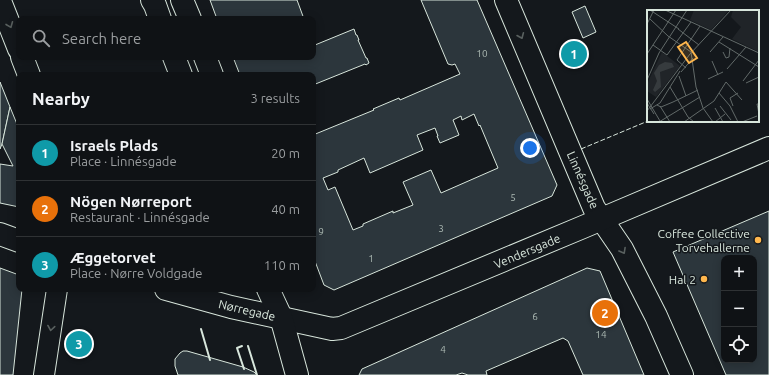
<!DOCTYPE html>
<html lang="en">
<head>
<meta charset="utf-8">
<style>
  :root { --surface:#0f1215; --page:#1d2022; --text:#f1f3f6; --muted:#9b9ea0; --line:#2f3234; --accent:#ffb74d }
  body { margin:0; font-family:Ubuntu,sans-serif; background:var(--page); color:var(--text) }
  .controls { position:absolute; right:12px; bottom:12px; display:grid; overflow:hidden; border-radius:8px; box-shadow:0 2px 10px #0003 }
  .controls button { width:36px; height:36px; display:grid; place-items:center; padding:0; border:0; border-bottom:1px solid var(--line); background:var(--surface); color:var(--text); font:20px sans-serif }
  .you { position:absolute; left:530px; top:148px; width:14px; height:14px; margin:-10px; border:3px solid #fff; border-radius:50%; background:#1a73e8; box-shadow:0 0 0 6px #1a73e833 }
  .badge { display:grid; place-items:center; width:26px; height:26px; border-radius:50%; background:var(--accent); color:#fff; font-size:13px; font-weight:700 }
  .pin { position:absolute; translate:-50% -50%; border:2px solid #fff; box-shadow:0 1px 4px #0006 }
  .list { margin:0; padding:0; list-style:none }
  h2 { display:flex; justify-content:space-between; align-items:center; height:52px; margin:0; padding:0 16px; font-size:17px }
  h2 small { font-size:13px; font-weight:400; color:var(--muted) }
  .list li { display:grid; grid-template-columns:26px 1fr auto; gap:12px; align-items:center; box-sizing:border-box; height:56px; padding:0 16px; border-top:1px solid var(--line) }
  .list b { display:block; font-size:15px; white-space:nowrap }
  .list p { margin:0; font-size:13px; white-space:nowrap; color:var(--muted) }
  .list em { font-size:13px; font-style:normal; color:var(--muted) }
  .icon { flex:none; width:22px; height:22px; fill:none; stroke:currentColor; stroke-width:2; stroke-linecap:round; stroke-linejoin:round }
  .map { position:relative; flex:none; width:769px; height:375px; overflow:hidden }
  .search { position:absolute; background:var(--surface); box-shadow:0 2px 10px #0003; left:16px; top:16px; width:300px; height:44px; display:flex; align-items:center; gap:10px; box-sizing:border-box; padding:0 14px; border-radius:8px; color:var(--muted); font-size:15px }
  .panel { position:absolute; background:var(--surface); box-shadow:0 2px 10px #0003; left:16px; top:72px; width:300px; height:220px; border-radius:8px }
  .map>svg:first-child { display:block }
  .building { fill:#2c363c; stroke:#d8e6dc; fill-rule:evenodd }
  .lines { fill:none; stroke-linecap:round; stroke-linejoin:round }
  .pedestrian-casing { stroke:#d8e6dc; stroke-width:22 }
  .minor-casing { stroke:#d8e6dc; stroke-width:24 }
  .tertiary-casing { stroke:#d8e6dc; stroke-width:24 }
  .pedestrian { stroke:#14181c; stroke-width:20 }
  .minor { stroke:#14181c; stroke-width:22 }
  .tertiary { stroke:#14181c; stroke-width:22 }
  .fence { stroke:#d8e6dc; stroke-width:1; stroke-dasharray:5 2; stroke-linecap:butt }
  .wall { stroke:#d8e6dc; stroke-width:2 }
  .oneway { stroke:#59605f }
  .poi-dot { fill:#ffb74d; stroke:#14181c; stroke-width:1.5 }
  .labels { text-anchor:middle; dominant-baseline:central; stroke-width:3; stroke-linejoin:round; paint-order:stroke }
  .number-label { font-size:10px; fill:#adbab4 }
  .street-label { font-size:12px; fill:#d8e6dc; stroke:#14181c }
  .poi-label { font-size:12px; fill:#d8e6dc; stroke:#14181c; text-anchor:end }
  .inset-road { fill:none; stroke:#626a69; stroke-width:1 }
  .view { fill:#ffb74d; fill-opacity:0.15; stroke:#ffb74d; stroke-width:2 }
  .inset-edge { fill:none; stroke:#d8e6dc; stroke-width:2 }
</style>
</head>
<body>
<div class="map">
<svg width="769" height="375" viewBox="0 0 769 375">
  <rect width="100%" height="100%" fill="#14181c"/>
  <g class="building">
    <polygon points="210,0 297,0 304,19 217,19"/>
    <path d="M421,0H477L557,185L552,196L334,290L324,285L313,256V135L374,110L373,109L399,98L400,100L460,74L455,64L452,65L448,64ZM474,114L479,126L480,125L498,168L441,193L431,170L403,182L413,205L393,213V211L363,224V226L353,230L335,187L328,190L323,178L338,172V170L364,158L370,173L423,150L417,135L435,128L438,136H437L440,143L459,135L453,120L461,116L462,120Z"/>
    <polygon points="585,6 596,32 583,38 572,12"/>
    <polygon points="354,29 356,35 357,35 359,40 358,40 366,58 367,58 369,63 366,65 365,64 313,85 313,75 240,75 233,57 313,57 313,40 315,45"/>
    <polygon points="0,82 10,107 2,144 0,149"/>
    <polygon points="10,107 19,129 19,207 0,203 0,164 13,166 2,144"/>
    <path d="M769,211V375H726L673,252ZM724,258H754V360H724Z"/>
    <polygon points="0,268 19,275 19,289 22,289 13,375 0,375"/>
    <polygon points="587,268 600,271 644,375 583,375 568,341 563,338 486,371 487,375 468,375 462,373 456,375 359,375 362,369"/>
    <polygon points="183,351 187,351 243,367 254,372 257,375 178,375 175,366 175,359 180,353"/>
  </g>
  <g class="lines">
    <g class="pedestrian-casing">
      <polyline id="pedestrian" points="44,375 57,289"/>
    </g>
    <g class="minor-casing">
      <g id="minor">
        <polyline points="506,0 594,208 622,249 656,316 682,375"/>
        <polyline points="0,1 19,49"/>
        <polyline points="22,57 29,75"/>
        <polyline points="0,234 19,241"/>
        <polyline points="166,289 231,307 332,329 341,328 583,227 769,148"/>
      </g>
    </g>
    <g class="tertiary-casing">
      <g id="tertiary">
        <polyline points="152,0 155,5 160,19"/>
        <polyline points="182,0 190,19"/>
        <polyline points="174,57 181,75"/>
        <polyline points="205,57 212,75"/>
        <polyline points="268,289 281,317 297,375"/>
      </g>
    </g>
    <use href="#pedestrian" class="pedestrian"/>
    <use href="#minor" class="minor"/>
    <use href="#tertiary" class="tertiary"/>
    <polyline class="fence" points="581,149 648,121"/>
    <g class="wall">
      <polyline points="201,329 210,360"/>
      <polyline points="242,346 237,348 244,369"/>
      <polyline points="248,346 257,375"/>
    </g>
  </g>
  <defs><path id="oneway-chevron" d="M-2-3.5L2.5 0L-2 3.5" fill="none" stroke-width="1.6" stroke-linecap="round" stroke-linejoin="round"/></defs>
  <g class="oneway">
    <use href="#oneway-chevron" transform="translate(10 25) rotate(68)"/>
    <use href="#oneway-chevron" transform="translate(521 36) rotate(67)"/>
    <use href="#oneway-chevron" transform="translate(623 251) rotate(61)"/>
    <use href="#oneway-chevron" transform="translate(51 328) rotate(99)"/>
  </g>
  <g class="poi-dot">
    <circle cx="758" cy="240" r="4"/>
    <circle cx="704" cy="279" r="4"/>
  </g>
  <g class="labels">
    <g class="number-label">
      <text x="482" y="53">10</text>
      <text x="513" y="197">5</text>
      <text x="441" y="228">3</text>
      <text x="321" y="231">9</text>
      <text x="371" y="258">1</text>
      <text x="535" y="316">6</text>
      <text x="601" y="334">14</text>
      <text x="443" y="349">4</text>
    </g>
    <g class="street-label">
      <text transform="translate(583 180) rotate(66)">Linnésgade</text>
      <text transform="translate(527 251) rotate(-23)">Vendersgade</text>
      <text transform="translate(247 310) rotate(13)">Nørregade</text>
    </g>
    <g class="poi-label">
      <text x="750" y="233">Coffee Collective<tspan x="750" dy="14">Torvehallerne</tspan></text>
      <text x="696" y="279">Hal 2</text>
    </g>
  </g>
  <g transform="translate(647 10)">
    <rect width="112" height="112" fill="#14181c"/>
    <path d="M47,0H82L64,20L43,10ZM86,0H112V42L85,29L94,17L84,7ZM15,42L33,56L9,87L0,81V74Z" fill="#202428"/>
    <path d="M18,52L25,53L27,57L13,62L14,77L8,82L6,80L10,71L7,63L12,55Z" fill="#363b3e"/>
    <path class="inset-road" d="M3,0L32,19M18,0L112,43M3,9L21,26L44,42L49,77L56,98L66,112M0,14L7,0M31,19L52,35M72,32L112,57M6,35L20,45L44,12M63,42L76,27M76,42L79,48L82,47L83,38M12,43L40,0M0,44L29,0M65,51L71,65M39,58L30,50L53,16M80,59L99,37M34,62L46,48M32,66L39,86M61,69L76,62M0,70L12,43M96,71L112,50M99,73L112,67M23,77L41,107L47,112M72,83L83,96L91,112M0,89L13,111M0,93L7,104M112,94H110L112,104M10,95L14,97L26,92L51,80M13,96L23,112M73,96L84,110M86,96L83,88L91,83M68,98L76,112M3,99L13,93L33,61M0,101L43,44L84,0M12,112L53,87M37,112L67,91L79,72L95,90M68,112L78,104M95,112L110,106"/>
    <path class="view" d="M39,32L50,48L42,53L31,37Z"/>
    <rect width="112" height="112" class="inset-edge"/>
  </g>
</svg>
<div class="controls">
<button>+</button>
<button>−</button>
<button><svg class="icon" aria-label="locate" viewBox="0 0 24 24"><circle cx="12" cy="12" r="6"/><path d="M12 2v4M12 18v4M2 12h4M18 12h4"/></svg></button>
</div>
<div class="you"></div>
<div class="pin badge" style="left:574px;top:54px;background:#0f9aa8">1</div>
<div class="pin badge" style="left:605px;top:313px;background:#e8710a">2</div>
<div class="pin badge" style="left:79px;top:344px;background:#0f9aa8">3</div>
<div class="search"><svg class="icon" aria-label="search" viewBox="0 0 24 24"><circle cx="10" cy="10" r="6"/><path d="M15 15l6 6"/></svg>Search here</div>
<section class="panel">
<h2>Nearby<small>3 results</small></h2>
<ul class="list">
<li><span class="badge" style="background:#0f9aa8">1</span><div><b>Israels Plads</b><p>Place · Linnésgade</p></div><em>20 m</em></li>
<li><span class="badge" style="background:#e8710a">2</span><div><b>Nögen Nørreport</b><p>Restaurant · Linnésgade</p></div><em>40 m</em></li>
<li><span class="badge" style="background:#0f9aa8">3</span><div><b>Æggetorvet</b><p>Place · Nørre Voldgade</p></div><em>110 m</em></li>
</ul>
</section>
</div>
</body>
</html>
